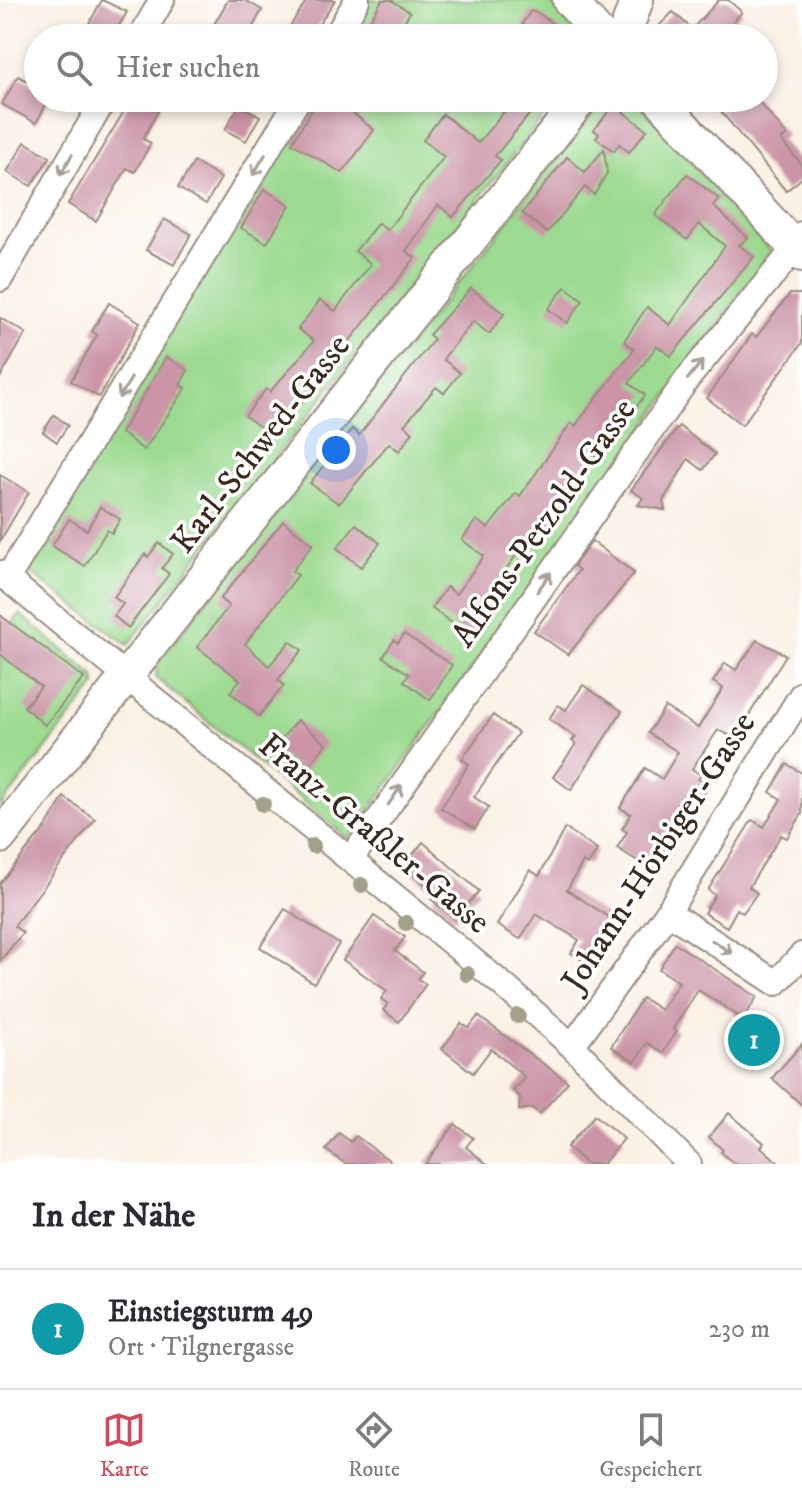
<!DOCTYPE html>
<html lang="de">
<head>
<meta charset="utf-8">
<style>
  :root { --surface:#fff; --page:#f7f7f7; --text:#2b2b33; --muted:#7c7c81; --line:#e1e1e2; --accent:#d1495b }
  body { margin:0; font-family:"IM FELL DW Pica",serif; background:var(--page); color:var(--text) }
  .you { position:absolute; left:336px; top:450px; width:28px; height:28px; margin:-20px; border:6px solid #fff; border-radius:50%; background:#1a73e8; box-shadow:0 0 0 12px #1a73e833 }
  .badge { display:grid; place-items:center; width:52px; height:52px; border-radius:50%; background:var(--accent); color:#fff; font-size:26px; font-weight:700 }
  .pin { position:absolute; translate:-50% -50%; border:4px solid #fff; box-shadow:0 2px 8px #0006 }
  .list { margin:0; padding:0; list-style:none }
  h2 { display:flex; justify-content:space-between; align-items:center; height:104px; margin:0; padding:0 32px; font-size:34px }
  h2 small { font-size:26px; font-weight:400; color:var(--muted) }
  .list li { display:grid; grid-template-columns:52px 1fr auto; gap:24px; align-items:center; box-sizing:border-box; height:120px; padding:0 32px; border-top:2px solid var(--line) }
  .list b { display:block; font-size:30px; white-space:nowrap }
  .list p { margin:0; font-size:26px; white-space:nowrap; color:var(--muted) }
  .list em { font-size:26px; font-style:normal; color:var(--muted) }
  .icon { flex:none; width:44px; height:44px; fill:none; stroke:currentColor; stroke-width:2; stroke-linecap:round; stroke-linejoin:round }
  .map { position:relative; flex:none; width:802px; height:1164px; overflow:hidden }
  .search { position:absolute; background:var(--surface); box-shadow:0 4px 12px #0003; left:24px; right:24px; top:24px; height:88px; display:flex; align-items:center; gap:20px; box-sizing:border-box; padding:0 28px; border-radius:44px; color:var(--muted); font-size:30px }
  .sheet { height:224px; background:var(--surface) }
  nav { display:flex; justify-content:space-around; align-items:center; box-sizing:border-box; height:112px; border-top:2px solid var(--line); background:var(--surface); font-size:22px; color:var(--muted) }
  nav a { display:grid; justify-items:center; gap:4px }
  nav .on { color:var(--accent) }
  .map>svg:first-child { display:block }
  .green { fill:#9bda90; stroke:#6b8257; stroke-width:2 }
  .building { fill:#cb94a7 }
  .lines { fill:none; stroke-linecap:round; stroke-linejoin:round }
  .street-casing { stroke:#9a8d80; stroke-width:28 }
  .secondary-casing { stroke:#9a8d80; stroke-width:36 }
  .street { stroke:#fff; stroke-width:24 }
  .secondary { stroke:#fff; stroke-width:32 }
  .tree { fill:#a1a089 }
  .oneway { stroke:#a79f9a }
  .labels { text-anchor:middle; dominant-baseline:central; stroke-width:7; stroke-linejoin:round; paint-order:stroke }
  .street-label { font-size:34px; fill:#3b2a1e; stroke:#fff }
</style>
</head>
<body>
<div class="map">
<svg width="802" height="1164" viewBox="0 0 802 1164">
  <rect width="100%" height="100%" fill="#fff"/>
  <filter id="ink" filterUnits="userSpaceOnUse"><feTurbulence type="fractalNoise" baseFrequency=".0125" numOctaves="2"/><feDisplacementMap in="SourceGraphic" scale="16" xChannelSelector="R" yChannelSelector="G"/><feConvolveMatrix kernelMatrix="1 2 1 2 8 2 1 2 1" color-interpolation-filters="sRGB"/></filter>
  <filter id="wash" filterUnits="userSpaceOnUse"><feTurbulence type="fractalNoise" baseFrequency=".006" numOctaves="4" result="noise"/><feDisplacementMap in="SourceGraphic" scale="32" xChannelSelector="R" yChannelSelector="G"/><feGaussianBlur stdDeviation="1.8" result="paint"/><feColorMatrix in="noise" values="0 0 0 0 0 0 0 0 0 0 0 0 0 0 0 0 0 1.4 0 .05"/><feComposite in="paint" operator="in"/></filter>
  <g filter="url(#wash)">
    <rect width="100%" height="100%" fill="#faf0e3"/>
    <g class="green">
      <polygon points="368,0 548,0 582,38 345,38"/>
      <polygon points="309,98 558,98 128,645 25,569"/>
      <polygon points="605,98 634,98 771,251 349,839 156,678 157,664"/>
      <polygon points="20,614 94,676 96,685 0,807 0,640"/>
    </g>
    <g id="blocks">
      <g class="building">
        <polygon points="102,0 127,12 116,31 113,38 81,38"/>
        <polygon points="228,0 244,0 262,10 247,38 235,38 213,26"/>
        <polygon points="307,0 335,0 310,38 298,38 287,31"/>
        <polygon points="382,0 391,0 410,12 395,38 375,38 364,31"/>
        <polygon points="719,0 728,0 742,12 724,32 720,29 710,38 647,38 673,12 692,29"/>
        <polygon points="531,11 540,14 571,38 523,38 529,29 522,24"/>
        <polygon points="18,76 38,87 38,98 50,98 36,123 2,104"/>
        <polygon points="132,98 165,98 143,139 151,143 135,172 127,168 96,221 68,204"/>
        <polygon points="319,98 356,98 349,110 374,130 342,173 292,143"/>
        <polygon points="515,98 543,98 495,156 501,160 453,217 438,205 406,251 415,258 274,437 245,416 266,389 270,392 314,341 298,329 320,300 335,311 371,264 355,251 378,223 387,230 444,157 423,140 443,114 478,143"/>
        <polygon points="710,98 756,98 787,135 781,140 802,165 802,178 786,191"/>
        <polygon points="239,105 260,116 246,141 225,130"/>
        <polygon points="614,105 647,130 629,152 619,144 614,151 596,138 599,134 594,130"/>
        <polygon points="25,142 50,157 31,186 7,172"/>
        <polygon points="604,149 607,173 594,195 585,187 547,233 522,213 567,157 585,172"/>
        <polygon points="194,162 221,178 206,204 178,188"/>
        <polygon points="687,174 719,199 713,206 748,238 739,245 754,257 671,356 657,346 629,383 645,395 630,416 623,410 599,443 603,446 537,546 528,539 499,579 509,586 473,638 431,608 447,587 456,594 484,556 462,540 476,520 488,528 516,493 520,496 571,423 575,426 634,349 624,341 647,307 670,325 725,246 699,224 687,240 655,215"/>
        <polygon points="264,189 290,205 267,243 241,228"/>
        <polygon points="164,219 191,234 174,265 146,250"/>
        <polygon points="565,287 583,300 567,323 548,309"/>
        <polygon points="471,288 504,314 489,334 473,321 443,359 460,373 444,393 436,387 404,425 413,432 399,451 389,443 339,504 310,483 352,429 359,435 434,339 429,335"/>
        <polygon points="790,294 802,294 802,343 742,425 707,398 752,334 756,337"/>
        <polygon points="109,303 140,322 99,397 71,381 97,335 92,331"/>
        <polygon points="0,318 26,333 0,378"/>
        <polygon points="166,357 188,370 180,385 186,388 144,450 121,433"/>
        <polygon points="54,415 68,425 57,442 43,432"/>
        <polygon points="679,426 715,454 703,470 688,459 663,501 665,510 638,505 643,498 631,490"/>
        <polygon points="0,475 29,492 0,541"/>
        <polygon points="100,507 120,519 112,533 107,530 85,566 52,546 69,519 87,530"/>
        <polygon points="283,521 313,544 292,571 298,575 245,644 269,666 290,641 302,650 278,680 284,685 259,716 230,692 240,680 197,647 229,606 220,599"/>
        <polygon points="356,524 380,543 361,567 337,548"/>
        <polygon points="592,541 634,573 568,655 534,631 579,570 574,566"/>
        <polygon points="159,543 173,554 162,568 169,574 128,628 114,616 123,604 114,597 145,554 148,557"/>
        <polygon points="0,615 84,678 45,725 24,707 41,687 0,654"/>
        <polygon points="404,634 452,665 430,700 404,681 409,674 383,657 394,640 398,643"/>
        <polygon points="757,640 786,655 735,738 718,730 692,769 701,775 698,779 709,786 697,804 688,799 664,835 674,842 657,873 617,848 627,832 622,829 631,814 620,808 645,768 662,779 678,752 648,733 665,707 698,728 723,688 713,682 725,663 736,670"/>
        <polygon points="583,685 622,711 571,790 553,777 576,744 572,741 576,737 549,719 558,705 566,710"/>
        <polygon points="493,715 518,733 474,797 489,807 475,829 441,808 469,764 462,759"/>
        <polygon points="297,720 326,744 303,773 273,749"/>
        <polygon points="787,764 802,773 802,814 787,838 781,835 749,887 757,893 743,913 737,909 727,927 704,913 715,895 708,890 752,820 764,827 781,799 770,792"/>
        <polygon points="64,797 95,819 14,926 23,933 0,961 0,883 46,827"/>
        <polygon points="565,828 597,850 588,865 583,862 567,890 612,919 588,964 571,953 579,940 536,914 520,939 497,925 530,870 539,876"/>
        <polygon points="423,842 479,891 455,919 431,899 436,893 403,866"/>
        <polygon points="285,909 339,944 314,983 260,947"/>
        <polygon points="374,916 405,937 395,951 423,972 418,979 426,984 399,1022 383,1010 388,1004 381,999 387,991 343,960"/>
        <polygon points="675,943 757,997 743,1019 698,990 673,1029 677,1031 663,1053 647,1043 635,1062 611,1047 642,998 661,1010 679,982 659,969"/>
        <polygon points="478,1016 568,1082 540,1114 532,1108 519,1110 520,1097 513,1091 525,1077 491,1049 473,1073 442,1049 461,1023 469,1028"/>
        <polygon points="802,1044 802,1105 772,1078"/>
        <polygon points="729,1113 764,1143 761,1147 780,1164 734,1164 721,1152 723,1150 709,1137"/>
        <polygon points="595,1115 624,1139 603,1164 587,1164 567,1147"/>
        <polygon points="455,1124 473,1138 466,1147 487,1164 425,1164"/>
        <polygon points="339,1133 351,1142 356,1136 394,1164 346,1164 326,1150"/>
      </g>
    </g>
  </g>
  <g filter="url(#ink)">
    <use href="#blocks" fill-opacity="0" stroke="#9a8d80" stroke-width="2"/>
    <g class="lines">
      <g class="street-casing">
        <g id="street">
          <polyline points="140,38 162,0"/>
          <polyline points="335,38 357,0"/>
          <polyline points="0,279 105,98"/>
          <polyline points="0,573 503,985 572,1046 689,1164"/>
          <polyline points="7,579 299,98"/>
          <polyline points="351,859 688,378 795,248 802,234"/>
          <polyline points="668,912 776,983 802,955"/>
          <polyline points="572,1046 668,912 802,694"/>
        </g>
      </g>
      <g class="secondary-casing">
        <g id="secondary">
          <polyline points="569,0 603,38"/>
          <polyline points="623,38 637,0"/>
          <polyline points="658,98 802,255"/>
          <polyline points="0,837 582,98"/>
        </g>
      </g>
      <use href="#street" class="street"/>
      <use href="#secondary" class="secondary"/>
    </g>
    <g class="tree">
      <circle cx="263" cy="804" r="8"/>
      <circle cx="313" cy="846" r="8"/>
      <circle cx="361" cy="885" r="8"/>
      <circle cx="406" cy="923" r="8"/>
      <circle cx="467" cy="974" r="8"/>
      <circle cx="518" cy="1016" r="8"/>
    </g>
    <defs><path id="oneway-shaft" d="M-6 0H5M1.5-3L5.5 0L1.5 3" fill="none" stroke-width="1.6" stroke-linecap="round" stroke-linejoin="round" transform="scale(2)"/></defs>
    <g class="oneway">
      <use href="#oneway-shaft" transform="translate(66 165) rotate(120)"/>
      <use href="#oneway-shaft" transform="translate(259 165) rotate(121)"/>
      <use href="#oneway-shaft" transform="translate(695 370) rotate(-51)"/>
      <use href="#oneway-shaft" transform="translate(125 388) rotate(122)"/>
      <use href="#oneway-shaft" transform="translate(544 582) rotate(-55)"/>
      <use href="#oneway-shaft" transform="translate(395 795) rotate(-56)"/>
      <use href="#oneway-shaft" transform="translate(722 947) rotate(33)"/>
    </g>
  </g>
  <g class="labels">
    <g class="street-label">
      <text transform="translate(261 444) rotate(-52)">Karl-Schwed-Gasse</text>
      <text transform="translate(544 523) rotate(-55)">Alfons-Petzold-Gasse</text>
      <text transform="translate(374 834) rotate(40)">Franz-Graßler-Gasse</text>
      <text transform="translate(659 852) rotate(-57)">Johann-Hörbiger-Gasse</text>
    </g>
  </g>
</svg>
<div class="you"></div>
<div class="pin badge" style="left:754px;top:1040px;background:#0f9aa8">1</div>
<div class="search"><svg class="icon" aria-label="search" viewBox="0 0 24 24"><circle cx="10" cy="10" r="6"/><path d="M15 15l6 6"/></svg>Hier suchen</div>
</div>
<section class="sheet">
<h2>In der Nähe<small></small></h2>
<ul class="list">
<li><span class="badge" style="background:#0f9aa8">1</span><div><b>Einstiegsturm 49</b><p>Ort · Tilgnergasse</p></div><em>230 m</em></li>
</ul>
</section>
<nav>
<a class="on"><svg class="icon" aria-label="map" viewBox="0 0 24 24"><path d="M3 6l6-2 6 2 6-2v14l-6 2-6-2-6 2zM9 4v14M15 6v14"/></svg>Karte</a>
<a><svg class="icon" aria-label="directions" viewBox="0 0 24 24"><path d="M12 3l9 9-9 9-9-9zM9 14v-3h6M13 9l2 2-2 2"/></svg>Route</a>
<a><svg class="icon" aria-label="saved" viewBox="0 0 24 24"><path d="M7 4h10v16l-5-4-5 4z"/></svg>Gespeichert</a>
</nav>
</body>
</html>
